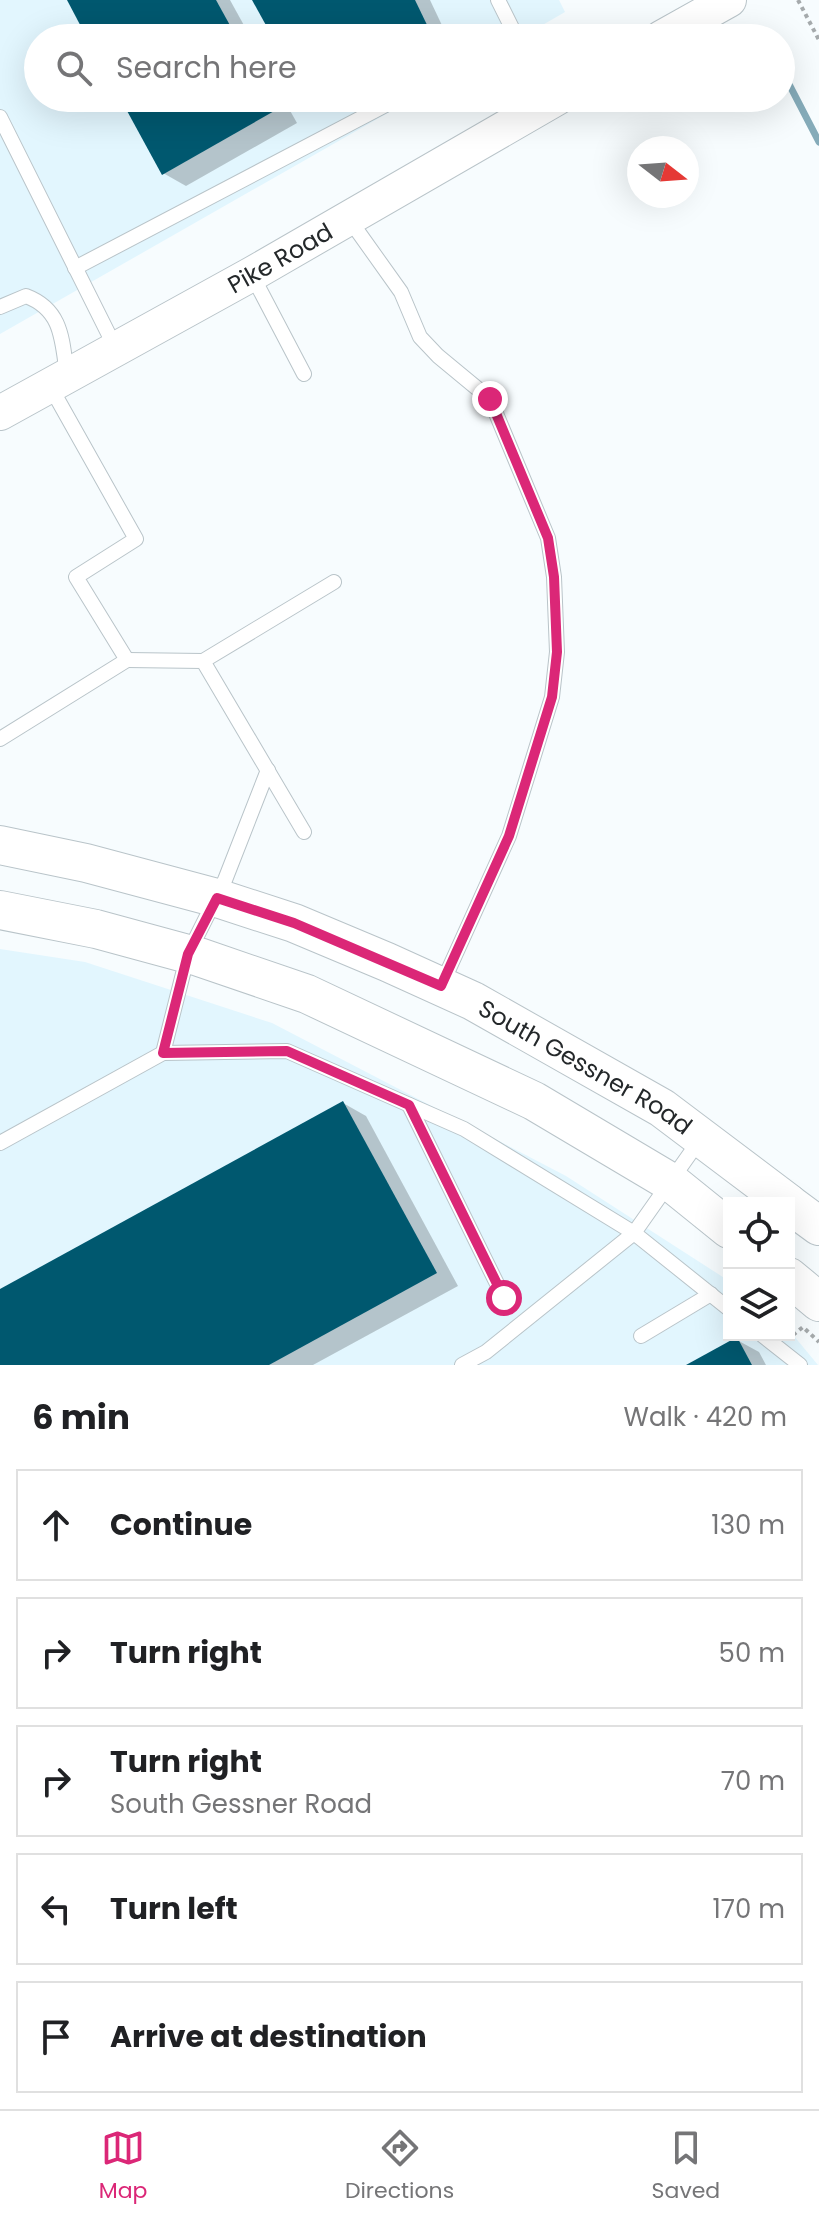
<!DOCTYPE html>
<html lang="en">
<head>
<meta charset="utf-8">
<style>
  :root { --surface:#fff; --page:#f2f2f2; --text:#202124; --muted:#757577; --line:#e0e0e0; --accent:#db2777 }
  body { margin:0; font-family:Poppins,sans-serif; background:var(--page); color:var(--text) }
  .controls { position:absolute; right:24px; bottom:24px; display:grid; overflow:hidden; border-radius:0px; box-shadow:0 8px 32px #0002 }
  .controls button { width:72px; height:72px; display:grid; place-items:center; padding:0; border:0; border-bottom:2px solid var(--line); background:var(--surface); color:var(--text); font:40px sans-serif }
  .compass { position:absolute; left:627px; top:136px; width:72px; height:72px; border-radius:50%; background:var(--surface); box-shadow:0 8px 32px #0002; rotate:107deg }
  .stop { position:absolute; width:24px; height:24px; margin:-18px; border:6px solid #db2777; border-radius:50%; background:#fff }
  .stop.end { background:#db2777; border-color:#fff; box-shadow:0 2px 8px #0008 }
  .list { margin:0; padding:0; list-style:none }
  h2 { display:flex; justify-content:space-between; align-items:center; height:104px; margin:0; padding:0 32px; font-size:34px }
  h2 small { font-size:26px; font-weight:400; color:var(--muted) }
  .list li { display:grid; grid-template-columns:52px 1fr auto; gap:24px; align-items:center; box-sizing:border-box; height:112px; margin:0 16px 16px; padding:0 16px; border:2px solid var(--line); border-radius:0px }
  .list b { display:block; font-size:30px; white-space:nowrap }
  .list p { margin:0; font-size:26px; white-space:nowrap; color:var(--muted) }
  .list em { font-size:26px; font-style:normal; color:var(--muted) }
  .icon { flex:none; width:44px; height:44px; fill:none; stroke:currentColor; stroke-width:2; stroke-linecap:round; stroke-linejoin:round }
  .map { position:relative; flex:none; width:819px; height:1365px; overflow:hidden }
  .search { position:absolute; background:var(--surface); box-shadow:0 8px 32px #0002; left:24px; right:24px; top:24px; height:88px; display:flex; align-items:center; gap:20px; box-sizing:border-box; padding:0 28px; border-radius:44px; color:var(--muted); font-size:30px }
  .sheet { height:744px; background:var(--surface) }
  nav { display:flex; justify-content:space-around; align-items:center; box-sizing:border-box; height:112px; border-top:2px solid var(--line); background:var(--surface); font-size:22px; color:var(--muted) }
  nav a { display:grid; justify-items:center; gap:4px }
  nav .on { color:var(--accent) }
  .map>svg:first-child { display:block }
  .built { fill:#e2f6fe }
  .shadow { fill:#0003 }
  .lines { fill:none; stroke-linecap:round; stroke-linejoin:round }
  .stream { stroke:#85abb9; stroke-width:7 }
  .building { fill:#00586f }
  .service-casing { stroke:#b9c4c9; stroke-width:16 }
  .tertiary-casing { stroke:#b9c4c9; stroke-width:36 }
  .secondary-casing { stroke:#b9c4c9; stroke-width:40 }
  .path { stroke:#a5aaac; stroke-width:4; stroke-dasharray:4 4; stroke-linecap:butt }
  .service { stroke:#fff; stroke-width:14 }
  .tertiary { stroke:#fff; stroke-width:34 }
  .secondary { stroke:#fff; stroke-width:38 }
  .route { stroke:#db2777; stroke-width:10 }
  .labels { text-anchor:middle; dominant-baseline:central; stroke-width:8; stroke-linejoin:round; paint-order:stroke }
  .street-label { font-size:24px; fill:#24282a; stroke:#f7fcfe }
</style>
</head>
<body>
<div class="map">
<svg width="819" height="1365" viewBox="0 0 819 1365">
  <rect width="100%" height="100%" fill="#f7fcfe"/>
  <g class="built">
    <polygon points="0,0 559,0 565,12 520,38 38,38 38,98 414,98 0,334"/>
    <polygon points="0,949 85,962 272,1023 566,1176 729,1281 729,1335 789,1335 789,1330 818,1365 0,1365"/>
  </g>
  <g class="shadow">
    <polygon points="69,0 230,0 251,38 90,38"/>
    <polygon points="254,0 430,0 448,38 275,38"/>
    <polygon points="122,98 283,98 297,123 186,186 163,173"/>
    <polygon points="312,98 347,98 329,108"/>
    <polygon points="343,1103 366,1116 458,1286 313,1365 0,1365 0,1291"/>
    <polygon points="737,1340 759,1352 766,1365 690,1365"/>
  </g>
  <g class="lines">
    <polyline class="stream" points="790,86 819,142"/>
  </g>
  <g class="building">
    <polygon points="67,0 216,0 237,38 87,38"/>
    <polygon points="252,0 415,0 429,29 413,38 273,38"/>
    <polygon points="120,98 269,98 276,110 162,175"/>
    <polygon points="343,1101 437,1273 269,1365 0,1365 0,1289"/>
    <polygon points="737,1337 752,1365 686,1365"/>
  </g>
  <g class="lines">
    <g class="service-casing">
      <g id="service">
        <polyline points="498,0 517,38"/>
        <polyline points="0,117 116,349"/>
        <polyline points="349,219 401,292 420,337 438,356 490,399 548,538 554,577 557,652 552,697 509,836 442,984"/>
        <polyline points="75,268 399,98"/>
        <polyline points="252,275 304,374"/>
        <path d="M0,307L26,296C63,310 62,341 67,375"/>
        <polyline points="127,660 203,661 304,832"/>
        <polyline points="203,661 334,582"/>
        <polyline points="0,739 127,660 76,577 136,539 50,386"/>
        <polyline points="163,1053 287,1051 464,1129 634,1233 701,1138"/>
        <polyline points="409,1105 504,1298"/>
        <polyline points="0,1143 163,1053 188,954 225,880 268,770"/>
        <polyline points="762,1335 800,1365"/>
        <polyline points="641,1336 711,1294"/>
        <polyline points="462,1365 486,1352 634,1233 729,1309"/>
      </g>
    </g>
    <g class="tertiary-casing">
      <g id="tertiary">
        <polyline points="661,38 729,0"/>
        <path id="s1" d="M0,413L252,274L557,98"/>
      </g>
    </g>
    <g class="secondary-casing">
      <g id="secondary">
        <path id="s2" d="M0,845L86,863L217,898L294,923L387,962L473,1001L662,1108L788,1203"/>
        <polyline points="0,910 96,929 199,957 307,994 534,1101 672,1183 729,1229"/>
        <polyline points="789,1204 819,1226"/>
        <polyline points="789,1277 819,1302"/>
      </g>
    </g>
    <g class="path">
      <polyline points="798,0 819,40"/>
      <polyline points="793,1335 803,1327 819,1342"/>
    </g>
    <use href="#service" class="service"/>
    <use href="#tertiary" class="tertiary"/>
    <use href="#secondary" class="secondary"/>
  </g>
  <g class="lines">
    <polyline class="route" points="490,399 548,538 554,577 557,652 552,697 509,836 441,986 294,923 217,898 188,954 163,1053 287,1051 409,1105 504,1298"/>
  </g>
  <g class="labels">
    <g class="street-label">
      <text stroke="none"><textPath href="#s1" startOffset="320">Pike Road</textPath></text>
      <text stroke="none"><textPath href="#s2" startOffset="630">South Gessner Road</textPath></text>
    </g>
  </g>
</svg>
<div class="controls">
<button><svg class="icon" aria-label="locate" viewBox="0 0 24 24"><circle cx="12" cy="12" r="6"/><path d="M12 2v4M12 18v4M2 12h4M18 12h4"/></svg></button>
<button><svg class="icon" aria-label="layers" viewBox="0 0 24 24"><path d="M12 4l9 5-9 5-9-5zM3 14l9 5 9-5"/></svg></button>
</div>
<svg class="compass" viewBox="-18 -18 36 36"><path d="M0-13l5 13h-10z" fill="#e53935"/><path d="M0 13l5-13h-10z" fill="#757577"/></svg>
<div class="stop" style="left:504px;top:1298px"></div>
<div class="stop end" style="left:490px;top:399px"></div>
<div class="search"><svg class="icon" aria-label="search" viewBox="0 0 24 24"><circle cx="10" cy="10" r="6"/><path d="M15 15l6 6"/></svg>Search here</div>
</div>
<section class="sheet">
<h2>6 min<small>Walk · 420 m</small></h2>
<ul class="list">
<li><svg class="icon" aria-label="ahead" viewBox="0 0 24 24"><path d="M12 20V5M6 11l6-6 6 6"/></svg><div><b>Continue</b></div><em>130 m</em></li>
<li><svg class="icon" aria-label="right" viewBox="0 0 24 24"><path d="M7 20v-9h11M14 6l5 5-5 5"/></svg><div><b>Turn right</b></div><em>50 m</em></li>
<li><svg class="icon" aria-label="right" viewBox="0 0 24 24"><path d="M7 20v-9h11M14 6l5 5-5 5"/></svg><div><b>Turn right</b><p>South Gessner Road</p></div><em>70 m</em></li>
<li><svg class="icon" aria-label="left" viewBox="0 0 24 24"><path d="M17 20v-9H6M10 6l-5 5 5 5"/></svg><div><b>Turn left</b></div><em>170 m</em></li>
<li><svg class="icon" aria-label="arrive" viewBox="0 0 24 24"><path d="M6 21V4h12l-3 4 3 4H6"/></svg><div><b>Arrive at destination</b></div></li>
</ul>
</section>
<nav>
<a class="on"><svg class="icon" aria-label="map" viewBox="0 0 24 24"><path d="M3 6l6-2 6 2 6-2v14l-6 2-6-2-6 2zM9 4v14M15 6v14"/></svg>Map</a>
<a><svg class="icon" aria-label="directions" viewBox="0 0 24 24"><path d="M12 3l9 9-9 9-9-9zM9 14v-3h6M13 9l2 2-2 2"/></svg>Directions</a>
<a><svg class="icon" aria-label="saved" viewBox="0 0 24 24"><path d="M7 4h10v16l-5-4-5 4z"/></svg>Saved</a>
</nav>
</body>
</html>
